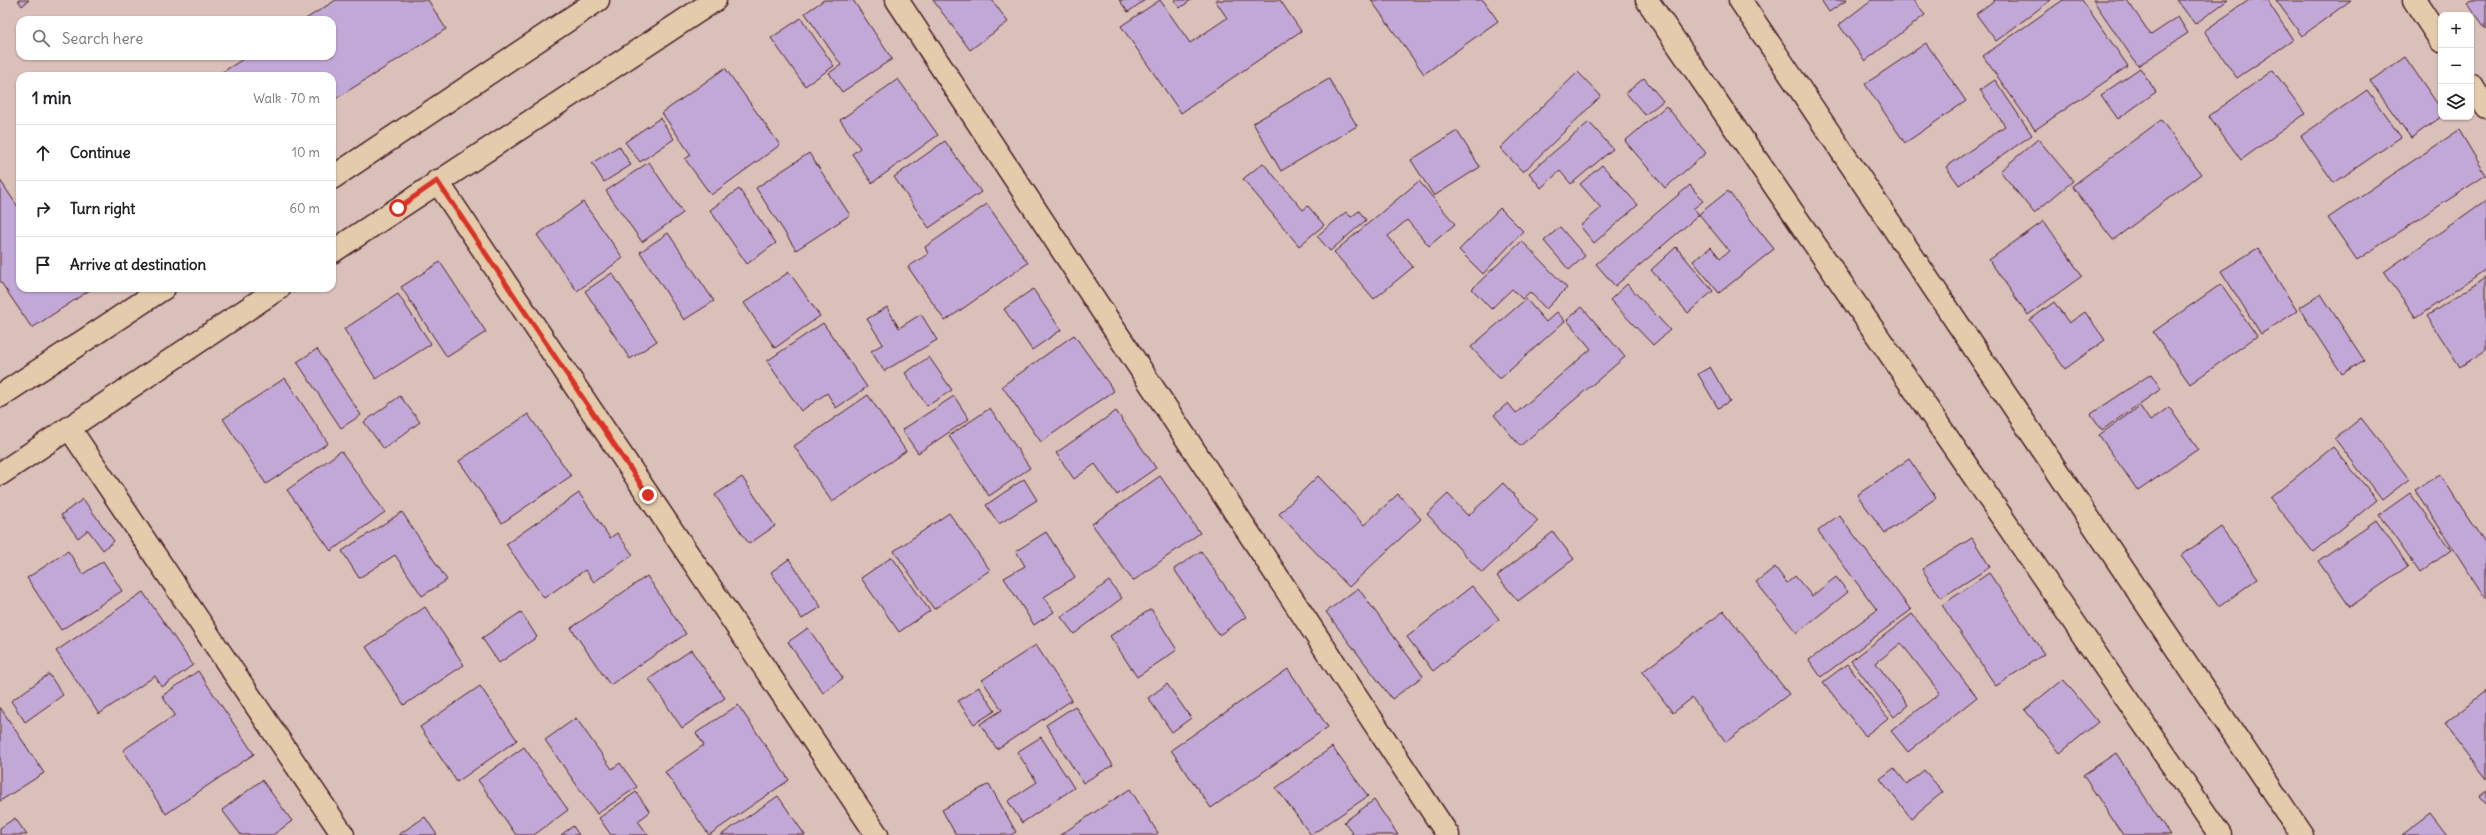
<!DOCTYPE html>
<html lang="en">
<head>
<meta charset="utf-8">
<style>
  :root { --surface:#fff; --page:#f6f6f6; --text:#202124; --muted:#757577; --line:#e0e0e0 }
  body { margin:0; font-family:Delius,sans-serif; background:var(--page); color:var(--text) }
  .controls { position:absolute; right:12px; top:12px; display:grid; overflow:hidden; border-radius:8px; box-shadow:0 1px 3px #0004 }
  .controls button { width:36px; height:36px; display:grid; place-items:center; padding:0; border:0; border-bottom:1px solid var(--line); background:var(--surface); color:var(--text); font:20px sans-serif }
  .stop { position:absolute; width:12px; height:12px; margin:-9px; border:3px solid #d93025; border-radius:50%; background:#fff }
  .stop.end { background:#d93025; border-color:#fff; box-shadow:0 1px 4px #0008 }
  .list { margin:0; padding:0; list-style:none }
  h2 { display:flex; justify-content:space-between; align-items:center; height:52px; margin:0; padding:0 16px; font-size:17px }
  h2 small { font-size:13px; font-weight:400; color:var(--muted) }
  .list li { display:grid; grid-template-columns:26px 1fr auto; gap:12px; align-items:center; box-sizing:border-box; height:56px; padding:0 16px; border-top:1px solid var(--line) }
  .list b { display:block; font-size:15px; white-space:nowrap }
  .list em { font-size:13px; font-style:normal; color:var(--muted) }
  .icon { flex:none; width:22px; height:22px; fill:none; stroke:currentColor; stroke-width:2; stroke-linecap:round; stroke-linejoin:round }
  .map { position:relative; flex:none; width:2486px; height:835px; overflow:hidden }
  .search { position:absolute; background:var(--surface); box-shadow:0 1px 3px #0004; left:16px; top:16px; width:320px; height:44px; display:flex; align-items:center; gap:10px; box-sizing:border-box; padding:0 14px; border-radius:12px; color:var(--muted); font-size:15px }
  .panel { position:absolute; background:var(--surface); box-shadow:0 1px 3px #0004; left:16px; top:72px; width:320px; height:220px; border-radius:12px }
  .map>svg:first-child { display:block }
  .building { fill:#c2a8d6; stroke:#4a1f2b }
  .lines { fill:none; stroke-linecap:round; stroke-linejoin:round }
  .street-casing { stroke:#4a1f2b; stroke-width:25 }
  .secondary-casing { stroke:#4a1f2b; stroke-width:25 }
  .street { stroke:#e3cbab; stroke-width:22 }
  .secondary { stroke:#e3cbab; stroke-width:22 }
  .route { stroke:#d93025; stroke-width:5 }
</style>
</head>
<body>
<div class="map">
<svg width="2486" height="835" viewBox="0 0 2486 835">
  <rect width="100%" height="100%" fill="#d9c0b8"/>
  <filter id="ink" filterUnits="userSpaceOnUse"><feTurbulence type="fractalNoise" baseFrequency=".025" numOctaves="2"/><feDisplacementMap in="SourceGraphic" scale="8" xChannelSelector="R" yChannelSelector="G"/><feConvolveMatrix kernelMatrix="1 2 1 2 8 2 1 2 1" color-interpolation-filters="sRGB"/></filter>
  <g filter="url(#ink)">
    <g class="building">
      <polygon points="18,0 29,0 22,6"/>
      <polygon points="336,0 428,0 446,29 332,101 332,76 216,76 248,56 332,56 332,20 304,20"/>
      <polygon points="824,0 853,0 892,59 842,92 829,73 841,65 805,13"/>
      <polygon points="933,0 992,0 1008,22 970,50"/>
      <polygon points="1119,0 1145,0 1128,12"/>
      <polygon points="1160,0 1190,43 1227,18 1215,0 1280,0 1301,31 1181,113 1121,26"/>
      <polygon points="1174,0 1191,0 1180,8"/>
      <polygon points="1371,0 1483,0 1498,21 1424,74"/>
      <polygon points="1821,0 1847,0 1829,12"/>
      <polygon points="1871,0 1913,0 1925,15 1865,61 1839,25"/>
      <polygon points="1995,0 2051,0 1996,41 1976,14"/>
      <polygon points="2063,0 2082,0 2128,66 2035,130 1983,56"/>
      <polygon points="2093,0 2127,0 2151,35 2178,17 2188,33 2138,66"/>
      <polygon points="2177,0 2228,0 2195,24"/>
      <polygon points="2249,0 2267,0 2293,40 2237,78 2204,31"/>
      <polygon points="2276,0 2351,0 2302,36"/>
      <polygon points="2472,0 2486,0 2486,29 2468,3"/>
      <polygon points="801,18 834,66 805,86 771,38"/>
      <polygon points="1926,43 1966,101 1905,143 1865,84"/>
      <polygon points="2405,57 2441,109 2441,117 2411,138 2370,81"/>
      <polygon points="725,68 780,145 711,195 685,159 691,155 662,113"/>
      <polygon points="2140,68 2156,92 2118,119 2101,95"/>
      <polygon points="2273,70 2305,114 2241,160 2209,116"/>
      <polygon points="1578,72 1601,96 1523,172 1500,148"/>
      <polygon points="1644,78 1663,101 1645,115 1626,93"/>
      <polygon points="898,79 938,135 872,183 852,154 860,148 840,120"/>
      <polygon points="1329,79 1357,126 1281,171 1253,123"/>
      <polygon points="1995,80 2032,135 1959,185 1946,167 2005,126 1980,90"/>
      <polygon points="2367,90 2401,137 2334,183 2301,136"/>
      <polygon points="1666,106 1706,153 1665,188 1625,141"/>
      <polygon points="660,118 674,139 640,162 625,142"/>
      <polygon points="2161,120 2201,174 2113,240 2072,186"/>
      <polygon points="1589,122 1613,149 1571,184 1560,171 1541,188 1529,173"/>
      <polygon points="2459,130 2486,175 2357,260 2328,218"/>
      <polygon points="1457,131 1480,167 1434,196 1411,160"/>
      <polygon points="2038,139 2073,181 2034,213 2000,171"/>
      <polygon points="945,141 981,192 929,228 894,177"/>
      <polygon points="619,146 631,165 604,182 592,163"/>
      <polygon points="809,153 850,215 796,250 756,188"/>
      <polygon points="649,162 683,213 642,242 606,191"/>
      <polygon points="1263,163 1303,210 1308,206 1324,225 1299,246 1243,179"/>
      <polygon points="1602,165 1638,205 1594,243 1580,226 1601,208 1580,184"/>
      <polygon points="0,180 20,210 20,288 93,288 32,328 0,281"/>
      <polygon points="1419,181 1455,224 1429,246 1407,220 1388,236 1413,267 1374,299 1334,252"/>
      <polygon points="1690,185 1703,201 1693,209 1699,215 1615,286 1596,264"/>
      <polygon points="739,189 776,243 747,264 710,210"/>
      <polygon points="1728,191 1774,249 1719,293 1693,261 1711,247 1720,258 1729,251 1699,214"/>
      <polygon points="2486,200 2486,269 2416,318 2384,272"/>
      <polygon points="583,202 623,258 577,291 537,235"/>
      <polygon points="987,204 1028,263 945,321 908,267 928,254 925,247"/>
      <polygon points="1500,208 1523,231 1483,274 1459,250"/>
      <polygon points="1359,211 1366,220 1330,251 1317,236 1346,212 1351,217"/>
      <polygon points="2044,221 2082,276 2028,315 1989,260"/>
      <polygon points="1560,227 1585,256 1569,270 1544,241"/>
      <polygon points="668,233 714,301 684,320 640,252"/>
      <polygon points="1522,241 1567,288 1546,309 1530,292 1522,299 1512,289 1491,309 1472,289"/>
      <polygon points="1676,247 1713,291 1688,313 1651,270"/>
      <polygon points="2258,248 2297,311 2261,334 2221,271"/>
      <polygon points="440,262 486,332 447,357 401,287"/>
      <polygon points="789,272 820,316 775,348 744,303"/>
      <polygon points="612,273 657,341 630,359 585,291"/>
      <polygon points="2486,277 2486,350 2460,367 2427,316"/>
      <polygon points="1627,284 1670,330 1653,345 1610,300"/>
      <polygon points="2221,284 2257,336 2190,384 2153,332"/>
      <polygon points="1033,289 1061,330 1032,350 1004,309"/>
      <polygon points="398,294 431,344 376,379 344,329"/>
      <polygon points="2321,294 2364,360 2342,374 2299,308"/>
      <polygon points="1526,299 1546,322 1557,312 1565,321 1500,379 1471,347"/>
      <polygon points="2054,302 2069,323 2085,312 2105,340 2065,369 2030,320"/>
      <polygon points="887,307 899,328 921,314 937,340 884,371 871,351 883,344 867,319"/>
      <polygon points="1582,307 1625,357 1520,446 1494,415 1508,403 1516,413 1591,349 1567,320"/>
      <polygon points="823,323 867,387 836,408 827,393 801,411 767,361"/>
      <polygon points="1074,335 1114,391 1041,442 1002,386"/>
      <polygon points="317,349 361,415 341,428 297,362"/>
      <polygon points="929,357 952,390 927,406 905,373"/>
      <polygon points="1710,367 1730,401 1718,408 1698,374"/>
      <polygon points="2151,374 2161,389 2102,430 2091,414"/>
      <polygon points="285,378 328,443 266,484 223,419"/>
      <polygon points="868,395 906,451 832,502 794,446"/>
      <polygon points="400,396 420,422 384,449 364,422"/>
      <polygon points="954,396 969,419 918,453 902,430"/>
      <polygon points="2140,406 2150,421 2169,407 2198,449 2138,491 2099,435"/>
      <polygon points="990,408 1030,468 989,496 949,436"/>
      <polygon points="1116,411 1156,468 1117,495 1095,464 1074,479 1056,453"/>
      <polygon points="528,414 571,476 502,523 459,461"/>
      <polygon points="2361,418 2409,479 2382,500 2335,439"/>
      <polygon points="2333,447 2377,500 2313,552 2270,498"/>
      <polygon points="341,451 385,512 331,551 287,490"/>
      <polygon points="1909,459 1936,498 1885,533 1857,495"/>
      <polygon points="2440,474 2486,545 2486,599 2415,490"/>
      <polygon points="1160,476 1200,533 1133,581 1092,524"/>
      <polygon points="1318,476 1364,525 1398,494 1421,519 1349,587 1279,514"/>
      <polygon points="742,477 775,526 749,544 715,495"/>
      <polygon points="1024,479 1037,500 999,524 986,505"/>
      <polygon points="1503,483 1538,521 1482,573 1427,514 1448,494 1468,516"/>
      <polygon points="579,493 610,538 617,533 633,555 594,582 585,570 544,598 506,544"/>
      <polygon points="2410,493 2451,550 2420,573 2379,515"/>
      <polygon points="83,499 114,541 103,550 88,530 78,538 61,515"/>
      <polygon points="402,512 447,580 422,596 395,555 359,578 342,551"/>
      <polygon points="949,513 990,570 934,609 894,551"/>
      <polygon points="1839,515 1911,610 1821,677 1809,660 1877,610 1818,531"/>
      <polygon points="2376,520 2408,566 2350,607 2318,561"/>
      <polygon points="2221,527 2258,578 2219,607 2181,556"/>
      <polygon points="1046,532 1075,577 1044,597 1054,612 1034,625 1004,578 1025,566 1016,551"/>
      <polygon points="1553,532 1574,559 1518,601 1497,576"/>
      <polygon points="1972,538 1990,567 1941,598 1922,569"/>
      <polygon points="68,551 83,574 103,561 122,591 61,630 27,578"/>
      <polygon points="1201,551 1246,617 1219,635 1174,569"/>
      <polygon points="892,557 930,611 899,632 861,578"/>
      <polygon points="789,559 821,607 802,619 771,572"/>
      <polygon points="1775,567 1787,583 1795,576 1812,596 1836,577 1848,592 1797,633 1756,582"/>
      <polygon points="1989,573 2044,654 1996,686 1942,605"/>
      <polygon points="647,576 686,634 610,685 571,628"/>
      <polygon points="1109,581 1122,598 1074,634 1061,617"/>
      <polygon points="1472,586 1499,619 1433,671 1407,637"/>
      <polygon points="1358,588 1423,676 1392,699 1326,612"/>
      <polygon points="143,592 193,665 162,687 155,676 99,714 56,651"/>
      <polygon points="425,607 464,665 404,705 366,647"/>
      <polygon points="1151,609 1177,650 1137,677 1110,636"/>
      <polygon points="1724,611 1789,694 1726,742 1692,698 1673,713 1642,672"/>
      <polygon points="521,612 537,637 499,663 482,638"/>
      <polygon points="1912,614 1977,697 1908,752 1891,731 1940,693 1901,643 1876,663 1908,705 1894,717 1851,661"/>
      <polygon points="808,628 843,678 823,693 788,642"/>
      <polygon points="1036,645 1072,700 997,749 980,724 1002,710 982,680"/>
      <polygon points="691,650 725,698 682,728 649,679"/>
      <polygon points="1847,664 1888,718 1865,736 1823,682"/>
      <polygon points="1288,669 1328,727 1211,808 1171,750"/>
      <polygon points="198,671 254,754 166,814 123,750 175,715 162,696"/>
      <polygon points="49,674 63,695 25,722 11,701"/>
      <polygon points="2063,679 2098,722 2060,753 2025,710"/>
      <polygon points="1167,684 1191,718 1172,732 1148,698"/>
      <polygon points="480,686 517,740 457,782 420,727"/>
      <polygon points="979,687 995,711 974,724 958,701"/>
      <polygon points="2486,691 2486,779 2444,724"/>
      <polygon points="738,705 789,780 709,835 665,772 704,745 696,733"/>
      <polygon points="1075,706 1113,765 1083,783 1046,725"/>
      <polygon points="0,707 44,773 0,801"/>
      <polygon points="576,718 612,769 620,763 637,787 597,814 545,740"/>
      <polygon points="1041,737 1074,788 1022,823 1008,801 1037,782 1017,752"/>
      <polygon points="524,747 568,810 534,835 516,835 478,780"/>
      <polygon points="1332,747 1368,796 1311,835 1276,788"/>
      <polygon points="2116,753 2170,835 2123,835 2083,775"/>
      <polygon points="1894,768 1907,784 1924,770 1943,792 1911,818 1880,779"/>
      <polygon points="262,780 292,821 273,835 241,835 222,810"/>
      <polygon points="989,784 1016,832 1011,835 956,835 942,810"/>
      <polygon points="1130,789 1158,833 1155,835 1060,835"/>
      <polygon points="2486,791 2486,805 2479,797"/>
      <polygon points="636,792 650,812 638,821 648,835 611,835 599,818"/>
      <polygon points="778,796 805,835 721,835"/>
      <polygon points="1374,800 1398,835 1350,835 1353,833 1344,822"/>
      <polygon points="2430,813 2447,835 2401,835"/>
      <polygon points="425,817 437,835 398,835"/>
      <polygon points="15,818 27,835 0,835 0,828"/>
      <polygon points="573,826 579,835 561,835"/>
    </g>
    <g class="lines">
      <g class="street-casing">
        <g id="street">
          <polyline points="897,0 1448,835"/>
          <polyline points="2414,0 2441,41"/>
          <polyline points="2471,85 2486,107"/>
          <polyline points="70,429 343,835"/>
        </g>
      </g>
      <g class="secondary-casing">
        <g id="secondary">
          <polyline points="1647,0 2220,835"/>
          <polyline points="1740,0 2302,835"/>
          <polyline points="332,178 598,0"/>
          <polyline points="437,181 877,835"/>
          <polyline points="332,252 715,0"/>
          <polyline points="0,396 164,288"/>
          <polyline points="0,474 279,288"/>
        </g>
      </g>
      <use href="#street" class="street"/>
      <use href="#secondary" class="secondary"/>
    </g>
  </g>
  <g class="lines" filter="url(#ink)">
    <polyline class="route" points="398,208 437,181 648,495"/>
  </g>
</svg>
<div class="controls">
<button>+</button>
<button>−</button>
<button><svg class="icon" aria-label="layers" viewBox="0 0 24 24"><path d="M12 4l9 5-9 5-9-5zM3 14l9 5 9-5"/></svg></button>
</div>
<div class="stop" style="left:398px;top:208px"></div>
<div class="stop end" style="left:648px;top:495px"></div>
<div class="search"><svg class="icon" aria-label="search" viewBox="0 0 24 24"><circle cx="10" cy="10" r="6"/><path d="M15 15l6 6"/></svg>Search here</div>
<section class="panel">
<h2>1 min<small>Walk · 70 m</small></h2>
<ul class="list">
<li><svg class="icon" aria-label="ahead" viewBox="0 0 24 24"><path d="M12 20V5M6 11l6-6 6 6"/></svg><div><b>Continue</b></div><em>10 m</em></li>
<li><svg class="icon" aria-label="right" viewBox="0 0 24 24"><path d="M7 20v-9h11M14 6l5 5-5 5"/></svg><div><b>Turn right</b></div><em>60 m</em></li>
<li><svg class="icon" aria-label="arrive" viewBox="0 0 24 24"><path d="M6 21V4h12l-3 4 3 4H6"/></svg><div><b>Arrive at destination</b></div></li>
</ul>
</section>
</div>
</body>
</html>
